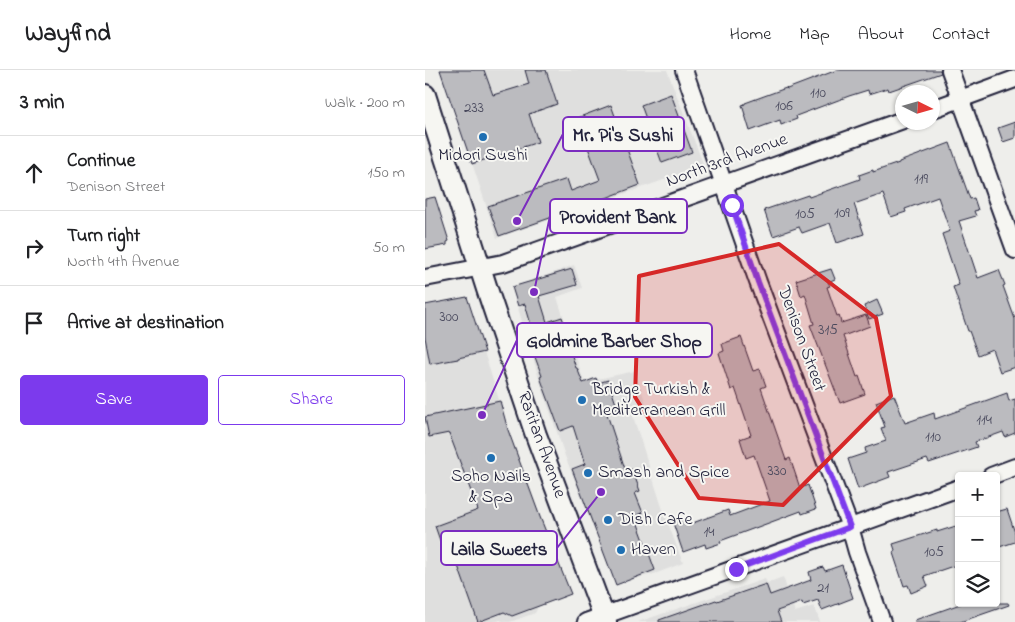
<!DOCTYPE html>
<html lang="en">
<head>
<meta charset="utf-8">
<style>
  :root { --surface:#fff; --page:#f6f6f6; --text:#202124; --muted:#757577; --line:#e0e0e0; --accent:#7c3aed }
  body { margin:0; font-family:"Indie Flower",sans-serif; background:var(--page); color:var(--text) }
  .controls { position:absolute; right:15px; bottom:15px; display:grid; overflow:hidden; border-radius:5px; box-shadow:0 1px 4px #0004 }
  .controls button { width:45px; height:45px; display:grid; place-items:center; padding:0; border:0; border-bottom:1px solid var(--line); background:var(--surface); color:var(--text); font:25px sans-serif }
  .compass { position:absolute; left:470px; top:15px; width:45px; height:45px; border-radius:50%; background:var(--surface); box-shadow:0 1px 4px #0004; rotate:95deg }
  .stop { position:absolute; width:15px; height:15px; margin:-11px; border:4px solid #7c3aed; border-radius:50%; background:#fff }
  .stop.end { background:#7c3aed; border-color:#fff; box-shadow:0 1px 5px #0008 }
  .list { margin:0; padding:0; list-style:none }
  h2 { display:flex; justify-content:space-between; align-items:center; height:65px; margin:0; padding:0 20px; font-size:21px }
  h2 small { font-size:16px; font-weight:400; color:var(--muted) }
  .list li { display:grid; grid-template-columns:32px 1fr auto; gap:15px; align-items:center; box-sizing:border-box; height:75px; padding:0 20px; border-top:1px solid var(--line) }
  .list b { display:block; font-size:19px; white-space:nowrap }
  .list p { margin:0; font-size:16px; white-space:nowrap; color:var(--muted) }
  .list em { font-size:16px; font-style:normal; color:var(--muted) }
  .actions { display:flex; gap:10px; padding:15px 20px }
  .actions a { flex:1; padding:11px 0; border:1px solid var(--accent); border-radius:5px; text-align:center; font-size:18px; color:var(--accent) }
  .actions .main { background:var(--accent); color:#fff }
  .icon { flex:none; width:28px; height:28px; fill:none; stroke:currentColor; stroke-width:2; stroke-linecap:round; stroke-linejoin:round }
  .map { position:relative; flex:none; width:590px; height:552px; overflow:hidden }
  header { display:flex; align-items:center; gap:30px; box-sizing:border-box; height:70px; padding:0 25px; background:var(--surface); border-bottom:1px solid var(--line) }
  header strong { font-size:24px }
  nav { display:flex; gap:28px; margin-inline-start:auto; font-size:18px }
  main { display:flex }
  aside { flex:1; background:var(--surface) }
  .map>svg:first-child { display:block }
  .built { fill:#dfdfde }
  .building { fill:#bbbbbf; stroke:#22223b }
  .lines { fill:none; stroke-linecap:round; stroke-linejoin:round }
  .minor-casing { stroke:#22223b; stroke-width:20 }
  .major-casing { stroke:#22223b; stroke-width:24 }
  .minor { stroke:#f6f6f2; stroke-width:16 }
  .major { stroke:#f6f6f2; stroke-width:20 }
  .route { stroke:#7c3aed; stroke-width:6 }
  .marked { fill:#d62828; fill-opacity:0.2; stroke:#d62828; stroke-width:4; stroke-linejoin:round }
  .poi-dot { fill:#1f6fb2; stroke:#f6f6f2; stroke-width:2 }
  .labels { text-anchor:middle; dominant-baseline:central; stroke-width:4; stroke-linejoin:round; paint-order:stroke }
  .number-label { font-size:15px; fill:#48485c }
  .poi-label { font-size:18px; fill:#22223b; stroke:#f6f6f2; text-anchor:start }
  .street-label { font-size:18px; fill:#22223b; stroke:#f6f6f2 }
  .leader { fill:none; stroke:#7b2cbf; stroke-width:2 }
  .callout-dot { fill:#7b2cbf; stroke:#f6f6f2; stroke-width:2 }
  .callout { fill:#f6f6f2; stroke:#7b2cbf; stroke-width:2 }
  .callout-label { font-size:19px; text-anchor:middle; font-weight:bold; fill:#22223b }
</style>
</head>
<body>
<header>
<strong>Wayfind</strong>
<nav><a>Home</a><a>Map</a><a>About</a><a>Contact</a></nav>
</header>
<main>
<aside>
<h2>3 min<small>Walk · 200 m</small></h2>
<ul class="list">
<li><svg class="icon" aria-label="ahead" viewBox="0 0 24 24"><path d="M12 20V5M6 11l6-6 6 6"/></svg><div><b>Continue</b><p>Denison Street</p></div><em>150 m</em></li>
<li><svg class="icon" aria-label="right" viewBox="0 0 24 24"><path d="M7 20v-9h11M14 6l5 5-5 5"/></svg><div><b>Turn right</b><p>North 4th Avenue</p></div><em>50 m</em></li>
<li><svg class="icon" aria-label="arrive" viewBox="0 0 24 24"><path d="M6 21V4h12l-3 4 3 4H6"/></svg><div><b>Arrive at destination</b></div></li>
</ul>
<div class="actions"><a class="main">Save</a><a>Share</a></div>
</aside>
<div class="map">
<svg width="590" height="552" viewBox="0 0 590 552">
  <rect width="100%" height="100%" fill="#eeeeeb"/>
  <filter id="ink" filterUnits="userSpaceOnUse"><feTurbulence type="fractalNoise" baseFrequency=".02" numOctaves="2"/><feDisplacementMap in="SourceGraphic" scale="10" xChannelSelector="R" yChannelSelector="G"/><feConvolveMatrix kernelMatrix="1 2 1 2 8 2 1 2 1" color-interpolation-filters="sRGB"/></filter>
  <g filter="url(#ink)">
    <g class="built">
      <polygon points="16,0 242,0 279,96 72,168"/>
      <polygon points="149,195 157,218 132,227 159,312 210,301 222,337 207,343 237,437 258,493 232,503 191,514 140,386 116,315 87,218"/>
      <polygon points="42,227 84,362 114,442 146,524 113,537 110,543 85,552 80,552 75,550 70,552 0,552 0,235"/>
      <polygon points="358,507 370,542 389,536 395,552 213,552 340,509 342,513"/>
    </g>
    <g class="building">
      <polygon points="15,0 59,0 68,25 104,14 100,0 121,0 132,34 104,44 113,72 47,94"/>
      <polygon points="412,0 515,0 516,3 464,21 463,18 444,24 443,20 424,26 371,46 372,49 356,55 355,50 325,61 317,35 320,34 320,33 361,18 362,19"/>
      <polygon points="246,24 267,82 237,93 216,35"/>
      <polygon points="186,35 215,115 173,131 74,166 63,136 142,109 146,121 175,110 152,48"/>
      <polygon points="590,52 590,68 578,72 573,58"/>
      <polygon points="525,73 545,129 549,128 553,140 549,141 551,146 534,151 553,208 574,200 580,215 578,216 590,249 590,297 575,302 567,279 553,285 544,261 543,261 528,217 534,215 517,164 525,161 513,127 480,139 481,142 466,147 458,124 429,134 439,164 412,173 405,153 377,163 374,157 348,166 339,140 383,125 384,127 435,109 434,105 448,100 448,102 474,93 474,92"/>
      <polygon points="10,127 24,171 22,172 22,175 0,179 0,129"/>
      <polygon points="147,199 152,215 114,226 122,252 137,247 141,258 138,259 151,298 152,298 158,313 171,308 173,313 183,310 193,340 182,344 201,402 207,399 215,421 210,423 218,443 210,446 230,500 191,515 147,399 160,394 148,356 135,361 115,307 117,306 100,260 107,258 100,234 93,236 87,217"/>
      <polygon points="406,199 410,209 403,212 405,216 402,217 412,246 414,245 416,253 441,245 445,256 418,266 432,307 434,306 440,324 415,333 385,255 389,254 380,224 376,226 371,210"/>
      <polygon points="42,227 60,282 33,288 33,289 5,294 0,267 0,235"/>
      <polygon points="452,230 458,244 444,249 439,236"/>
      <polygon points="316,267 328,301 335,299 341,316 336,318 361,390 365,388 375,418 383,415 391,439 377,444 376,441 295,471 296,473 281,478 280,474 258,482 248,453 263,447 265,454 303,440 305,446 345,431 329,385 321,388 315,369 326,365 310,318 306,320 294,283 299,281 297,274"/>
      <polygon points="582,323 584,331 590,329 590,363 580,367 578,362 550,372 552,377 504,393 502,389 463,402 465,407 433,419 423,389 441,383 440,378 461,371 456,358 460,357 451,332 469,325 480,353 509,343 510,349"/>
      <polygon points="75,331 83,360 115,447 146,524 87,546 79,542 53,552 27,479 19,482 10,456 53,440 24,363 4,367 0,347"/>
      <polygon points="582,439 590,463 590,472 571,478 571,442"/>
      <polygon points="534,455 534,494 499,506 503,516 486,523 483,515 479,516 468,483 470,480 468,474 512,460 512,462"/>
      <polygon points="417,495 428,528 397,540 393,530 378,535 377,532 352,541 356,552 234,552 234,550 291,530 292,531 341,514 345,525 386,510 384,502 398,497 400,501"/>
      <polygon points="538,533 583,533 584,535 535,552 490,552 490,550"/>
    </g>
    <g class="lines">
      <g class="minor-casing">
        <g id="minor">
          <polyline points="259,0 333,212 425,457 432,482 457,552"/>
          <polyline points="525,0 590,180"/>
          <polyline points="508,39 590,9"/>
          <polyline points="0,208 78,193 478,50"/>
          <polyline points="566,406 590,397"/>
          <polyline points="161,552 534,418"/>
        </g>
      </g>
      <g class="major-casing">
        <polyline id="major" points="0,25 62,219 111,365 181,552"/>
      </g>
      <use href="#minor" class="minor"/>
      <use href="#major" class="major"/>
    </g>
  </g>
  <g class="lines" filter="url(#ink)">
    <polyline class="route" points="307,135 333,212 425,457 311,499"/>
  </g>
  <path class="marked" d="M354,174L451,248L466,326L358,435L274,428L210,327L214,206Z"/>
  <g class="poi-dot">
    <circle cx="58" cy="67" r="5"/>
    <circle cx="157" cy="330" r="5"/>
    <circle cx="66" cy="388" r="5"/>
    <circle cx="163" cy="403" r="5"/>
    <circle cx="183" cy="450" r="5"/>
    <circle cx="196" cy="480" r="5"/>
  </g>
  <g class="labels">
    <g class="number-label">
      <text x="393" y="23">110</text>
      <text x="359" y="36">106</text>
      <text x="49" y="38">233</text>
      <text x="496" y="109">119</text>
      <text x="417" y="143">109</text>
      <text x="380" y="144">105</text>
      <text x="24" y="247">300</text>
      <text x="403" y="260">315</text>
      <text x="559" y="350">114</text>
      <text x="508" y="367">110</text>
      <text x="352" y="401">330</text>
      <text x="284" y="462">14</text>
      <text x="509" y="482">105</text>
      <text x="398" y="518">21</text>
    </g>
    <g class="poi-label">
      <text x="58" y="86" text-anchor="middle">Midori Sushi</text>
      <text x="167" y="320">Bridge Turkish &amp;<tspan x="167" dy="21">Mediterranean Grill</tspan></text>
      <text x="173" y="403">Smash and Spice</text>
      <text x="66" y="407" text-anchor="middle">Soho Nails<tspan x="66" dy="21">&amp; Spa</tspan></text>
      <text x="193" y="450">Dish Cafe</text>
      <text x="206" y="480">Haven</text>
    </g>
    <g class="street-label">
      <text transform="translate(302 91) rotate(-20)">North 3rd Avenue</text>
      <text transform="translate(376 269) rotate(70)">Denison Street</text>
      <text transform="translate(116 375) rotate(70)">Raritan Avenue</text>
    </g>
  </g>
  <path class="leader" d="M92 151L138 64M109 222L125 146M57 345L92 270M176 422L132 478"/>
  <g class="callout-dot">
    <circle cx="92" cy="151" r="5"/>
    <circle cx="109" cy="222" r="5"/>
    <circle cx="57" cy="345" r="5"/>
    <circle cx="176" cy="422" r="5"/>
  </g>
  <g class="callout">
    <rect x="138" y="47" width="121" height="34" rx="5"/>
    <rect x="125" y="129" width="137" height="34" rx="5"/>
    <rect x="92" y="253" width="195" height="34" rx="5"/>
    <rect x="16" y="461" width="116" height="34" rx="5"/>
  </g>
  <g class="callout-label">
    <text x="198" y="71">Mr. Pi's Sushi</text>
    <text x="193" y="153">Provident Bank</text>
    <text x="189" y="277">Goldmine Barber Shop</text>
    <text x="74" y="485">Laila Sweets</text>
  </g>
</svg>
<div class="controls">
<button>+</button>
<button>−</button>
<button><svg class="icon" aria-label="layers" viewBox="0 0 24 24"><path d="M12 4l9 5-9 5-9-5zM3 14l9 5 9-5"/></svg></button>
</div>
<svg class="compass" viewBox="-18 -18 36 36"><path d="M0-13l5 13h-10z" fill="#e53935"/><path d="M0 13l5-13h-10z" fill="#757577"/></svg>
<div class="stop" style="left:307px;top:135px"></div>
<div class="stop end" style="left:311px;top:499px"></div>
</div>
</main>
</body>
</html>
